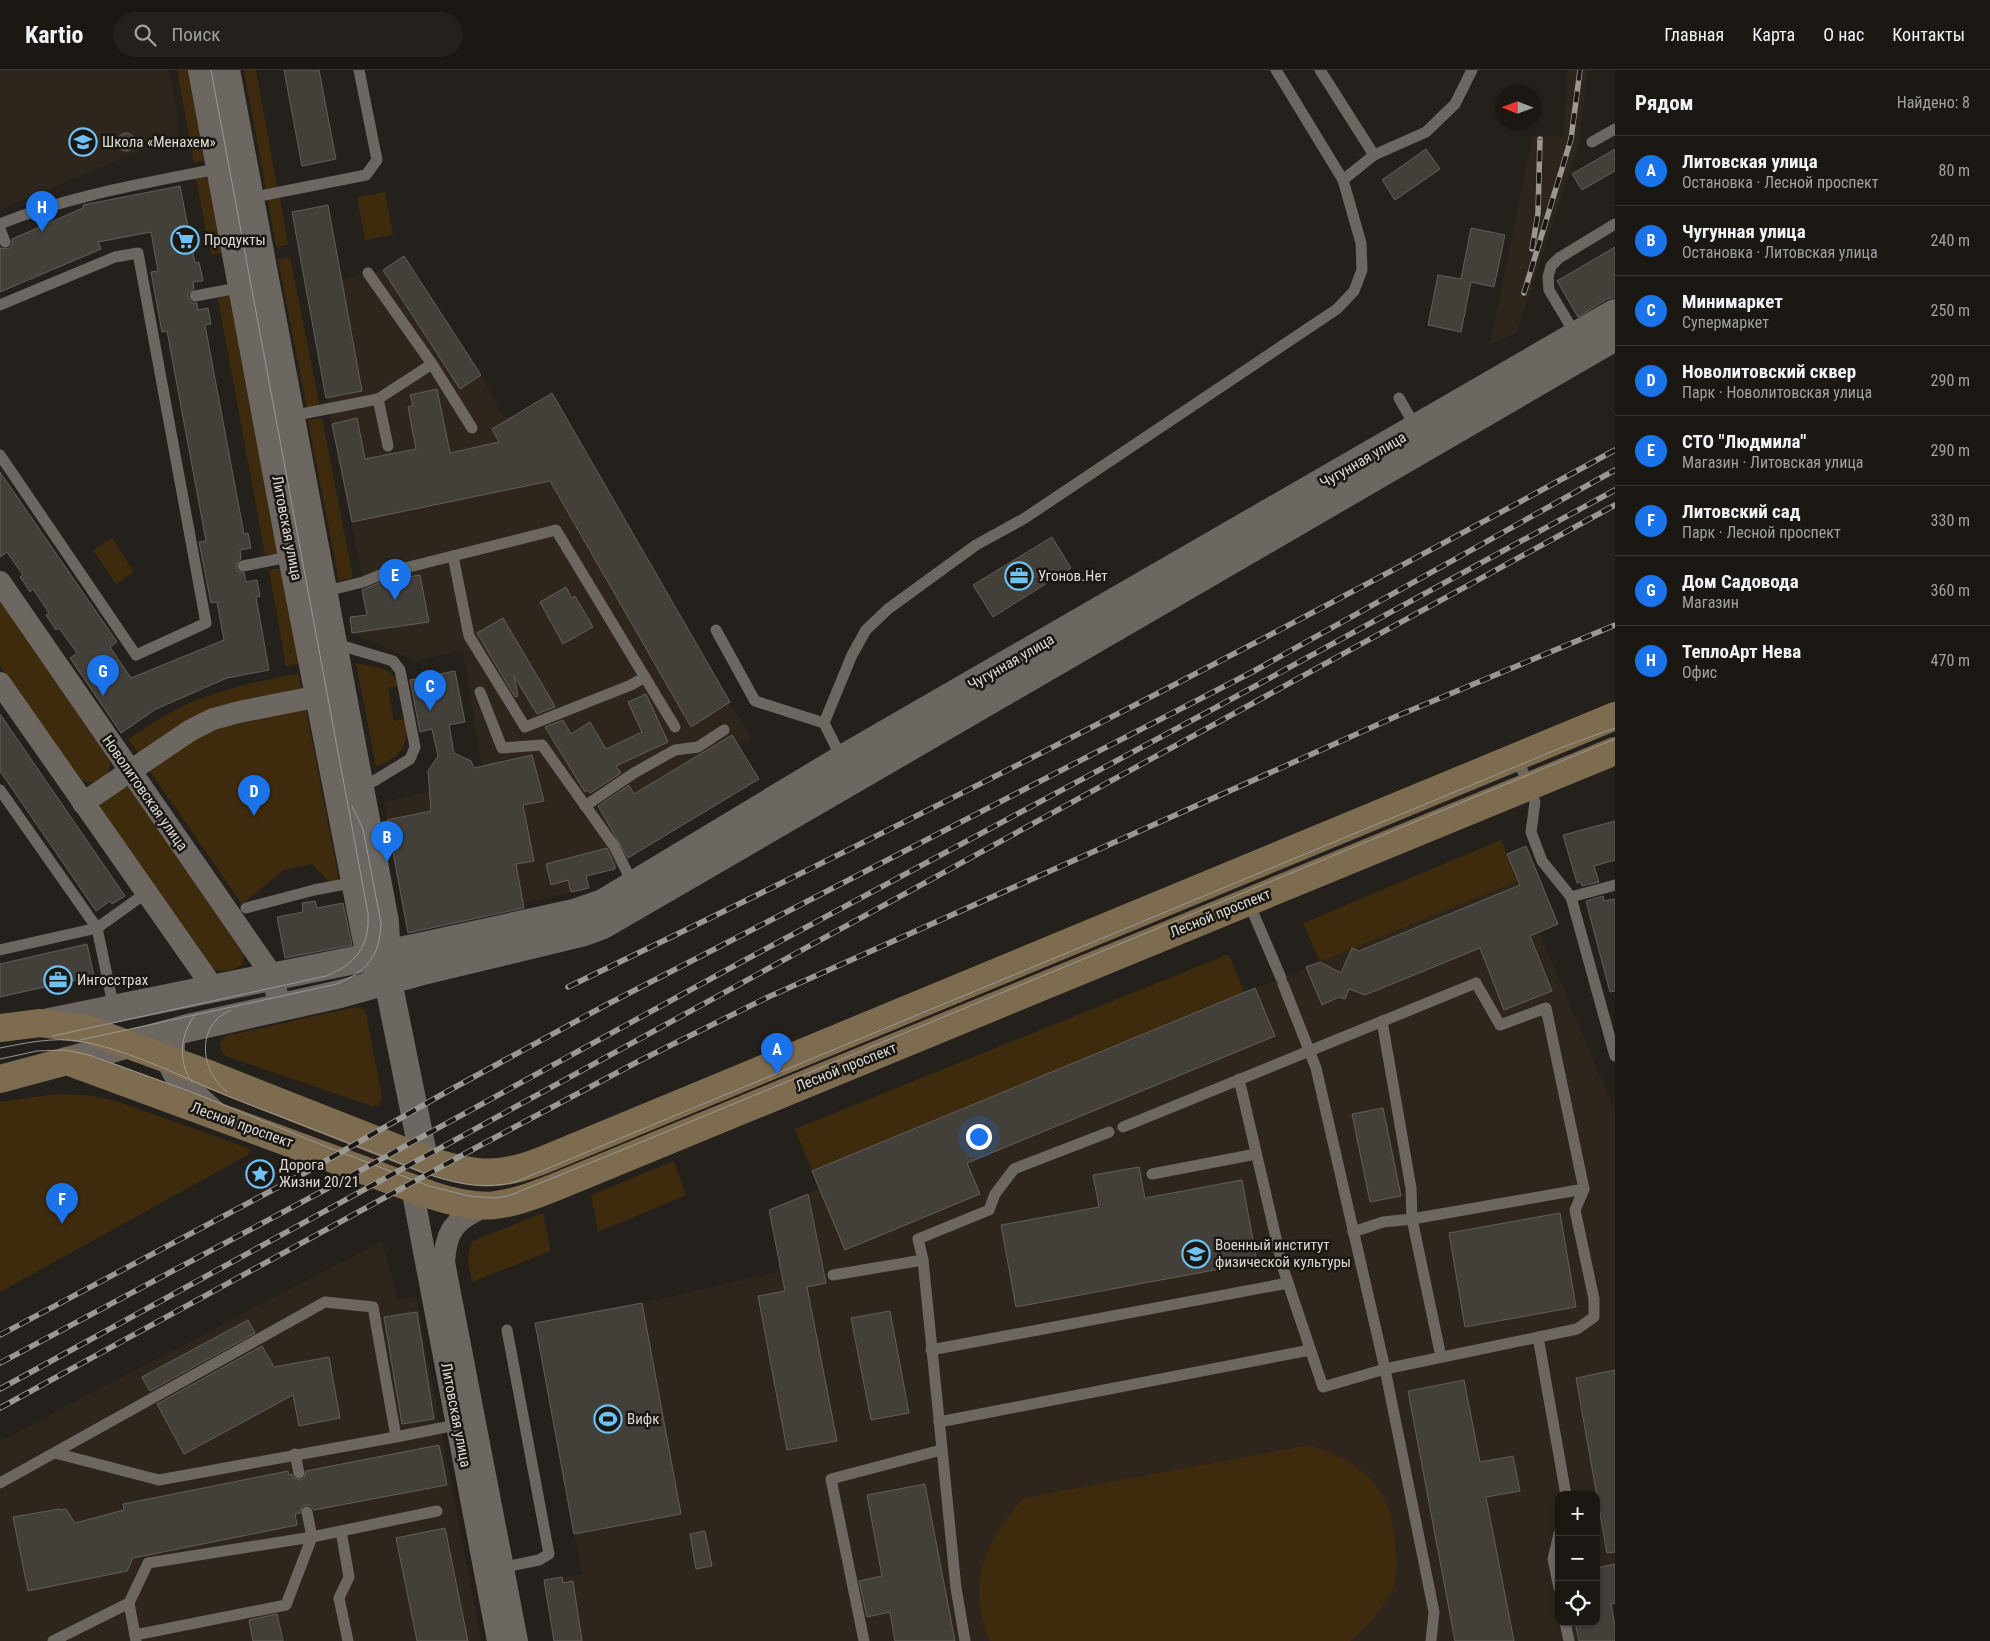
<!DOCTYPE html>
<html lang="ru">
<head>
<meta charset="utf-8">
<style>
  :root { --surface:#1b1814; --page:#24211d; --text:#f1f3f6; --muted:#a0a0a0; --line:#393734; --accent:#1a73e8 }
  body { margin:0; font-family:"Roboto Condensed",sans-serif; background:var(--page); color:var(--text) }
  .controls { position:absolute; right:15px; bottom:15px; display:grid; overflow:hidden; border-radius:10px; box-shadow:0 1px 4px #0004 }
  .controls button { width:45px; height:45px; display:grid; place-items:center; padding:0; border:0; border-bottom:1px solid var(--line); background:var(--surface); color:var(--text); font:25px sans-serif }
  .compass { position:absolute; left:1495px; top:15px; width:45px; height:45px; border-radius:50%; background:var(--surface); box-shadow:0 1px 4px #0004; rotate:271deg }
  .you { position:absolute; left:978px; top:1066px; width:18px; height:18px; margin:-12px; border:4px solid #fff; border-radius:50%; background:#1a73e8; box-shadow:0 0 0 8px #1a73e833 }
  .badge { display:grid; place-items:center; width:32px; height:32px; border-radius:50%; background:var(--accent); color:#fff; font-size:16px; font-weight:700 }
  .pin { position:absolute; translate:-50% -41px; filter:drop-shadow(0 1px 2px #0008) }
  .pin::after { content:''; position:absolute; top:26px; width:18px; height:15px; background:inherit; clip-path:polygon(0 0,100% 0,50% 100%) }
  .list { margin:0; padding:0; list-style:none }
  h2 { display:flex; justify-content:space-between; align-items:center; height:65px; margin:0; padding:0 20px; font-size:21px }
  h2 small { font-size:16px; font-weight:400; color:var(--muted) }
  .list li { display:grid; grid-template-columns:32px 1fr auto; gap:15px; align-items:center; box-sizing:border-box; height:70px; padding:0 20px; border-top:1px solid var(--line) }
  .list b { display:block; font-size:19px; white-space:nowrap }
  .list p { margin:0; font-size:16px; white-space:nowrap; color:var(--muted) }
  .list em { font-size:16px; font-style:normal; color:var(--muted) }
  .icon { flex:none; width:28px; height:28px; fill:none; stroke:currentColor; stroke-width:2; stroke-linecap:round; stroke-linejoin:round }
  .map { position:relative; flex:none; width:1615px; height:1571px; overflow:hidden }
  header { display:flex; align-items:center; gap:30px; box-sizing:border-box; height:70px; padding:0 25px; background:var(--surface); border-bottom:1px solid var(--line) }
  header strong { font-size:24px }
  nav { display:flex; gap:28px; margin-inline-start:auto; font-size:18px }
  .search { width:350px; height:45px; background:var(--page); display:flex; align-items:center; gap:12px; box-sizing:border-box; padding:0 18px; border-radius:28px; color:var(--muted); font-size:19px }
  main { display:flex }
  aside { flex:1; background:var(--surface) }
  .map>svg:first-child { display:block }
  .built { fill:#2e261c }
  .green { fill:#3e2b0e }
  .building { fill:#433f39; stroke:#635e58 }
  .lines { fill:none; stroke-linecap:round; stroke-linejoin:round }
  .service { stroke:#6c6761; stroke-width:11 }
  .minor { stroke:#6c6761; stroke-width:22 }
  .tertiary { stroke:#6c6761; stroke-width:28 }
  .secondary { stroke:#7e6c50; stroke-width:28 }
  .tram { stroke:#9b9894; stroke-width:1 }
  .rail-casing { stroke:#9b9894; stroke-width:5.5 }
  .rail { stroke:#1b1712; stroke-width:4; stroke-dasharray:11; stroke-linecap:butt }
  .labels { text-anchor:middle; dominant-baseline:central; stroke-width:5; stroke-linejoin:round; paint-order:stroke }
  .poi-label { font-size:15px; fill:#dddad6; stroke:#1b1712; text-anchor:start }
  .street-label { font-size:15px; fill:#dddad6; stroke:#1b1712 }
</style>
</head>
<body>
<header>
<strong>Kartio</strong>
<div class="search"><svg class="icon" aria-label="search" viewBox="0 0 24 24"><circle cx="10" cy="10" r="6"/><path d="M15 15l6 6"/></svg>Поиск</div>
<nav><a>Главная</a><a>Карта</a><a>О нас</a><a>Контакты</a></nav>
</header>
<main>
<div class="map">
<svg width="1615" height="1571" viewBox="0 0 1615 1571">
  <rect width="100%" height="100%" fill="#24201b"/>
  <g class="built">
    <polygon points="0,0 169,0 178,47 177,70 155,75 20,131 0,141"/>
    <polygon points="1567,0 1588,0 1579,73 1517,263 1490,274 1533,65 1564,66"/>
    <polygon points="404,186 481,305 506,350 552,323 751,668 739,676 759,709 629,788 615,799 586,806 589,818 524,833 524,837 408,863 384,732 484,709 463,580 416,591 353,563 367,545 361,516 364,515 326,328 362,321 342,209 383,200"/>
    <polygon points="1518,811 1615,1041 1615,1494 1596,1498 1596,1425 1559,1425 1559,1552 1575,1552 1579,1571 554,1571 544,1510 582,1504 574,1464 681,1444 642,1233 781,1201 769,1140 819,1119 812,1101"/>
    <polygon points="382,1171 398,1230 416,1226 481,1571 0,1571 0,1371"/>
  </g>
  <g class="green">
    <polygon points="177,0 189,0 206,90 194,93"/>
    <polygon points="244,0 256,0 277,117 266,119"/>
    <polygon points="209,107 223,182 211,185 196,109"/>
    <polygon points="385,122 393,165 365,170 357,127"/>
    <polygon points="280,128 288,175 276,177 268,130"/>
    <polygon points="290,187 320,337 307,339 278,189"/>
    <polygon points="232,225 278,483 265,485 218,228"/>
    <polygon points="322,348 353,508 339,511 308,350"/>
    <polygon points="112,468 134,502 116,514 93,480"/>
    <polygon points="281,498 305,592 286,596 269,500"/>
    <path d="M0,530L110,688C114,706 92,719 78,708L0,596Z"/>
    <path d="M356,593C375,598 392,595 399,616L388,618L394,651L405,649C410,678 401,685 376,697Z"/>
    <path d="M298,603L302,621L138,683L128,669C144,659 160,648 177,639C215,620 257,612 298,603Z"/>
    <polygon points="306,639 339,810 329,812 312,794 284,800 242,834 147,697 208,658"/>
    <path d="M124,717L129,718L244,883L243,894C234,901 223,902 212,899L100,738V731Z"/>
    <polygon points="1501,770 1518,811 1320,892 1303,853"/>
    <polygon points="1229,884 1244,922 812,1101 795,1059"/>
    <path d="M355,937L364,939L366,943L382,1027L379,1035L374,1037L226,986C218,979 218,972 226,966Z"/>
    <polygon points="56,1024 85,1025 116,1031 251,1079 248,1085 0,1222 0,1032"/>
    <polygon points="674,1091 686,1125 598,1162 591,1125"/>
    <path d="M543,1143L551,1181L472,1212C469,1197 465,1186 473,1171Z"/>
    <path d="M1310,1375C1361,1393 1390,1414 1395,1471C1397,1488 1398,1505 1392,1521C1385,1538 1363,1559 1350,1571H991C986,1565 985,1557 983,1550C969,1502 993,1462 1024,1428Z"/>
  </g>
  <g class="building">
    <polygon points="284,0 319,0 336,89 302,96"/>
    <circle cx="126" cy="72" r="9"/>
    <polygon points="1426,79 1440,99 1395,130 1382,110"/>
    <polygon points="1615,79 1615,101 1582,120 1572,104"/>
    <polygon points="180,116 195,193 199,192 203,211 193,212 194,219 188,223 188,228 192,233 197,233 198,240 208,238 211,254 205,255 244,464 248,463 251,478 240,480 241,489 238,491 236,497 238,501 244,503 246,512 257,510 260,526 256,527 269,600 227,608 156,639 121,663 70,588 77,583 59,558 56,560 46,545 49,543 33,519 30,522 25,514 20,507 23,505 7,482 0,487 0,402 117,572 110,577 131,608 224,570 217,532 211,533 199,472 206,471 167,261 162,262 151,202 158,201 151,162 98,172 101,179 0,222 0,178 8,179 12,174 12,169 83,138 83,135"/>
    <polygon points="328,135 362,321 326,328 292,142"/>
    <polygon points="1471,158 1505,165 1494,217 1471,212 1461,262 1428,255 1438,205 1461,209"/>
    <polygon points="1615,177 1615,227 1607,229 1578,247 1557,211"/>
    <polygon points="404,186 481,305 460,319 383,200"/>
    <polygon points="437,319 450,383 499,372 492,359 552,323 730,632 691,657 550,411 352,452 332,354 357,348 365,389 416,379 408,337 413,335 410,325"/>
    <polygon points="1052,467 1071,498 993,547 973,515"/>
    <polygon points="420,505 429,552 352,563 350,547 367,545 362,520 384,511"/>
    <polygon points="566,517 572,528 575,526 593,557 563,574 540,532"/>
    <polygon points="503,548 552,631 555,637 537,644 514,606 518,626 515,627 477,563"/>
    <polygon points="455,601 465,652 449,655 454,683 471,691 474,698 532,685 544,731 523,735 534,791 516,794 524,838 408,863 387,750 431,741 428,701 438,686 432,659 420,662 410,610"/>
    <polygon points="646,624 668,672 616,696 621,703 590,723 588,720 585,722 545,657 563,650 571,664 590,652 606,679 642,662 628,632"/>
    <polygon points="0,644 125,826 112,834 110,831 96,841 0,701"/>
    <polygon points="732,665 759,709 628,788 598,736 629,715 634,724"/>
    <polygon points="1615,751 1615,790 1594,796 1599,812 1582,816 1581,812 1577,813 1563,765"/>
    <polygon points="1526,776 1558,854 1530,866 1552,921 1504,940 1480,878 1365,925 1349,919 1345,929 1339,927 1322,935 1306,897 1320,892 1341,903 1352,878 1359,881 1520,815 1507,784"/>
    <polygon points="607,778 615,796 615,799 586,806 589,818 571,822 568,810 551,815 546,794"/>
    <polygon points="1603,826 1604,831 1615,829 1615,921 1610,922 1586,831"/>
    <polygon points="315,831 317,838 343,833 352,875 285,888 277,847 303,842 302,833"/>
    <polygon points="87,874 94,906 0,927 0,894"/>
    <polygon points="1255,918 1275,966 967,1093 980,1124 845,1180 812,1101"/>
    <polygon points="1383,1038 1401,1126 1370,1132 1352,1044"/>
    <polygon points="1139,1097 1145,1128 1242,1110 1257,1192 1016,1237 1001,1155 1099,1137 1093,1105"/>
    <polygon points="808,1124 826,1213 807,1217 837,1371 787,1380 758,1226 785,1221 769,1140"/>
    <polygon points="1560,1143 1576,1237 1465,1257 1449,1163"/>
    <polygon points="642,1233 681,1444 574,1464 535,1253"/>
    <polygon points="890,1241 909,1343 871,1350 851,1248"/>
    <polygon points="417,1242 434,1349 402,1354 384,1247"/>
    <polygon points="248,1250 255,1263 150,1321 142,1307"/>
    <polygon points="262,1276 274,1297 329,1287 340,1348 299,1356 293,1325 184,1384 157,1334"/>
    <polygon points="1615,1300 1615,1482 1607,1483 1576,1308"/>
    <polygon points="1464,1310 1480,1392 1513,1386 1520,1421 1486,1427 1514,1571 1455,1571 1408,1321"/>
    <polygon points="439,1375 447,1415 314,1440 310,1435 305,1435 302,1437 300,1443 295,1444 297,1455 133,1488 127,1501 28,1521 13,1447 59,1439 59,1440 66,1439 75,1453 124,1440 123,1434 288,1401 289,1405 292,1404 294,1408 300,1410 304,1408 306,1401"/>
    <polygon points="925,1414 955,1571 895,1571 890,1542 867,1547 859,1511 882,1506 867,1425"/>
    <polygon points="445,1458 468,1571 417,1571 396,1468"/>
    <polygon points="705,1461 712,1496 696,1499 690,1464"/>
    <polygon points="1615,1494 1615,1533 1611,1534 1615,1556 1615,1571 1579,1571 1575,1552 1596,1552 1596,1498"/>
    <polygon points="562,1507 563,1513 573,1511 582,1571 554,1571 544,1510"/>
    <polygon points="277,1544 283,1571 253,1571 249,1550"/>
  </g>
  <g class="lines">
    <g class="service">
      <polyline points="1320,0 1374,85"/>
      <polyline points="1592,72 1615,59"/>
      <polyline points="1343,110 1374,85 1426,62 1455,34 1472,0"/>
      <polyline points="250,128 366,105 377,90 359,0"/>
      <path d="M0,154C71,125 146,113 221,98"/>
      <polyline points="0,159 5,172"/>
      <polyline points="368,203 432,294 472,358"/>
      <polyline points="195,226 243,217"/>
      <polyline points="0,235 115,187 138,183 206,553 136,585 0,385"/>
      <polyline points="1577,267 1549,220 1548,207 1551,196 1559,188 1615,154"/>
      <polyline points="1399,328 1416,358"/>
      <polyline points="378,329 388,376"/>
      <polyline points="291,346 378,329 432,294"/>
      <polyline points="453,486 469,566 525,657 631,615 645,607"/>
      <polyline points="243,496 293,486"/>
      <polyline points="322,522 363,512 385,503 556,460 675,657"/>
      <polyline points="716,560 755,631 824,653 842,689"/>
      <polyline points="333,573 393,591 400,600 415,677 410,689 374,711 359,717"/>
      <polyline points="480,622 502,678 542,675 614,776 634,816"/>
      <polyline points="824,653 852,585 866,560 888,539 976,475 1025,448 1337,239 1354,221 1362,200 1361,173 1343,110 1276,0"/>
      <polyline points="1517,687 1535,732 1531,762 1542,791 1571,827"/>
      <polyline points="0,720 97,858 0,880"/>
      <polyline points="585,736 634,703 675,680 698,677 724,660"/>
      <polyline points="1615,815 1571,827 1615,986"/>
      <polyline points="1248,831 1281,908"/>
      <polyline points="246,838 314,820 356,812"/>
      <polyline points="114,939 97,858 146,823"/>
      <polyline points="1382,951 1411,1118 1412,1149 1584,1119"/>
      <polyline points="1239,1009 1283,1198 1323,1317 1385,1299 1316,998 1283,914"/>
      <polyline points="1123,1057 1476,913 1500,955 1546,938 1584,1119 1575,1140 1594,1229 1594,1247 1577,1259 1385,1299 1434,1542 1431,1571"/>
      <polyline points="1152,1104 1256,1084"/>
      <polyline points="1353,1162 1383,1152 1412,1149 1441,1287"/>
      <polyline points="833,1205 923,1190"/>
      <polyline points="1538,1267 1566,1425"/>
      <polyline points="931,1280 1288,1213"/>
      <polyline points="939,1352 1310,1280"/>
      <polyline points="55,1383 159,1410 396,1367"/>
      <polyline points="295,1384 299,1403"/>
      <polyline points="0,1413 325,1232 373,1237 396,1367 461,1354"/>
      <polyline points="341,1461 349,1507 339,1528 348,1571"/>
      <polyline points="1559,1464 1553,1489 1559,1518"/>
      <polyline points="500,1498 539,1490 549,1484 507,1260"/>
      <polyline points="129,1533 136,1571"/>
      <polyline points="1565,1552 1569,1571"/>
      <polyline points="135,1565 286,1535 312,1467 307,1442"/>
      <polyline points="53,1571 129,1533 148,1493 312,1467 437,1441"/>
      <polyline points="864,1571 831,1409 941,1380"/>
      <polyline points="965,1571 956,1518 923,1190 918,1169 989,1140 995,1124 1014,1099 1109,1062"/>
    </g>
    <g class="minor">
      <polyline points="0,512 273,907 280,938"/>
      <polyline points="0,613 214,919"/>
      <polyline points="83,733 191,660 213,649 239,642 335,623"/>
      <polyline points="412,1118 498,1571"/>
      <path d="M483,1137C455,1150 446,1160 444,1192L517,1571"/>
    </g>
    <g class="tertiary">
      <polyline points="202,0 292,487 364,857 370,886 381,902"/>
      <polyline points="226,0 385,852 388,911 424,1089"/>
      <polyline points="49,952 414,878 574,843 603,833 842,689 1615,243"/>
      <path d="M171,973C171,978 170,984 171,989C176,1010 198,1031 214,1044"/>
      <polyline points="67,991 188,958 340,924 419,902 581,863 603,855 1615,267"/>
    </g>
    <g class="secondary">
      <path d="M0,958L40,953L86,959L211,1005L424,1089C470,1104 495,1109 541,1091L1615,646"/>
      <path d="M0,1009L67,991L431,1125C483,1142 502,1138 553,1118L1615,681"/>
    </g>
    <g class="tram">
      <path d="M53,966L326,906C356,894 370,876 368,843L211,0"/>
      <path d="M80,970L337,914C367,901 380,886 381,853L363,759L352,736"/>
      <path d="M0,978C25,973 53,967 79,971C131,980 186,1009 235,1029C283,1048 332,1066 380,1085C425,1103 466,1124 515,1112L1563,677L1615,658"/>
      <polyline points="0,989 37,981 65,980 89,985 189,1021 322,1075 429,1116 469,1126 496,1128 508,1126 627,1078 1615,669"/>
      <path d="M192,1012C177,992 180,961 197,943"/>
      <path d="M227,1022C200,1001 195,955 231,940"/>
    </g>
    <g class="rail-casing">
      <g id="rail">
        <polyline points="1532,179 1538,143 1540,69"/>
        <polyline points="1524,223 1571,69 1580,0"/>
        <path d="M568,917C921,747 1271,569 1615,380"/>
        <polyline points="0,1265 301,1105 448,1021 606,935 1254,601 1615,400"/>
        <polyline points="0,1293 332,1116 745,890 1213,639 1615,420"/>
        <polyline points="0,1319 1615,435"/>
        <polyline points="0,1338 479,1076 639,991 766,928 1397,646 1615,555"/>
      </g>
    </g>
    <use href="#rail" class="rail"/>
  </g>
  <defs>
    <g id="school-ring" transform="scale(1.4375)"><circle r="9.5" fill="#1b1712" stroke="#6ec2f3" stroke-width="1.5"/><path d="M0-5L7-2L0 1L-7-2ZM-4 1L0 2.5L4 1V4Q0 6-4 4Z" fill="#6ec2f3"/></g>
    <g id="supermarket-ring" transform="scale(1.4375)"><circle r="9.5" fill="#1b1712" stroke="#6ec2f3" stroke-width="1.5"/><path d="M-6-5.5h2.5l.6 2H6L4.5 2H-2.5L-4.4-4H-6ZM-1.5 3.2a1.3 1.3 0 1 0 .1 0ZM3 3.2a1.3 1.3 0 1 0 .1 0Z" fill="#6ec2f3"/></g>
    <g id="office-ring" transform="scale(1.4375)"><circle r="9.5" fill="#1b1712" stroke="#6ec2f3" stroke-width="1.5"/><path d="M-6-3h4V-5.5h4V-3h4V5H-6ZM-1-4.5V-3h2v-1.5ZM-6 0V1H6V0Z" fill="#6ec2f3"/></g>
    <g id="sight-ring" transform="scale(1.4375)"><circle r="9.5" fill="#1b1712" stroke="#6ec2f3" stroke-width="1.5"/><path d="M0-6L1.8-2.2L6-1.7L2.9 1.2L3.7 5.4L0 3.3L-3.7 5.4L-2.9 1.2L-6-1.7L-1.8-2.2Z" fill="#6ec2f3"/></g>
    <g id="university-ring" transform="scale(1.4375)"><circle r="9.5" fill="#1b1712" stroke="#6ec2f3" stroke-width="1.5"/><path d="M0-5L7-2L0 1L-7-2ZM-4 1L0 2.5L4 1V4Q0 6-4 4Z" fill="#6ec2f3"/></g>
    <g id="stadium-ring" transform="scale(1.4375)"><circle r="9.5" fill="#1b1712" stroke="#6ec2f3" stroke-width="1.5"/><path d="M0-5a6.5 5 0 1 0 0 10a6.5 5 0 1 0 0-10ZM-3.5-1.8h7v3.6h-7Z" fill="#6ec2f3"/></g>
  </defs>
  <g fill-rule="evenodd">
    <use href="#school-ring" x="83" y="72"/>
    <use href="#supermarket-ring" x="185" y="170"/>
    <use href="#office-ring" x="1019" y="506"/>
    <use href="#office-ring" x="58" y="910"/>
    <use href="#sight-ring" x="260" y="1104"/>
    <use href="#university-ring" x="1196" y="1184"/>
    <use href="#stadium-ring" x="608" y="1349"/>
  </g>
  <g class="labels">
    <g class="poi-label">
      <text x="102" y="72">Школа «Менахем»</text>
      <text x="204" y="170">Продукты</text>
      <text x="1038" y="506">Угонов.Нет</text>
      <text x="77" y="910">Ингосстрах</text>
      <text x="279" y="1095">Дорога<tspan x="279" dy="17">Жизни 20/21</tspan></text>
      <text x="1215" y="1175">Военный институт<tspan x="1215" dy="17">физической культуры</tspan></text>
      <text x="627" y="1349">Вифк</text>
    </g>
    <g class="street-label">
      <text transform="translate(1363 390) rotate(-30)">Чугунная улица</text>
      <text transform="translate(287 458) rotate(79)">Литовская улица</text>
      <text transform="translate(1011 592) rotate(-30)">Чугунная улица</text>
      <text transform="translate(145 723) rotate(55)">Новолитовская улица</text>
      <text transform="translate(1220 843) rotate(-22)">Лесной проспект</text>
      <text transform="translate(846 997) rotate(-22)">Лесной проспект</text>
      <text transform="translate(242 1055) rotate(20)">Лесной проспект</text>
      <text transform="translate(456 1345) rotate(79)">Литовская улица</text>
    </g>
  </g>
</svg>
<div class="controls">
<button>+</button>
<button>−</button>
<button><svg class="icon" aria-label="locate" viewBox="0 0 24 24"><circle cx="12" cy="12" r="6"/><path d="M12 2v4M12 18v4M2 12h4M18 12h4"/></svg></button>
</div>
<svg class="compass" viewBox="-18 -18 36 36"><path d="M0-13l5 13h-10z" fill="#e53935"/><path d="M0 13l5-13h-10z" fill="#a0a0a0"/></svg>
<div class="you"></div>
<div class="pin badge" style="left:777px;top:1004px">A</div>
<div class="pin badge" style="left:387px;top:792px">B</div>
<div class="pin badge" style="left:430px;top:641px">C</div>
<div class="pin badge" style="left:254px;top:746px">D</div>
<div class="pin badge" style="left:395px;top:530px">E</div>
<div class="pin badge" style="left:62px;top:1154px">F</div>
<div class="pin badge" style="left:103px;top:626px">G</div>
<div class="pin badge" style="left:42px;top:162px">H</div>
</div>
<aside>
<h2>Рядом<small>Найдено: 8</small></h2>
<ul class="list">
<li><span class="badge">A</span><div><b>Литовская улица</b><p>Остановка · Лесной проспект</p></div><em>80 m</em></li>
<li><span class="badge">B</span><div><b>Чугунная улица</b><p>Остановка · Литовская улица</p></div><em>240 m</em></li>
<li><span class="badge">C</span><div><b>Минимаркет</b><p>Супермаркет</p></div><em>250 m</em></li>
<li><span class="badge">D</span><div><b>Новолитовский сквер</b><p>Парк · Новолитовская улица</p></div><em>290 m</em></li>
<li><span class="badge">E</span><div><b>СТО &quot;Людмила&quot;</b><p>Магазин · Литовская улица</p></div><em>290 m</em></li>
<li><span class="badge">F</span><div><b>Литовский сад</b><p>Парк · Лесной проспект</p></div><em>330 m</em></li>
<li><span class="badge">G</span><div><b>Дом Садовода</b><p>Магазин</p></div><em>360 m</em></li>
<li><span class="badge">H</span><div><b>ТеплоАрт Нева</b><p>Офис</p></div><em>470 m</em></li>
</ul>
</aside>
</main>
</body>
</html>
